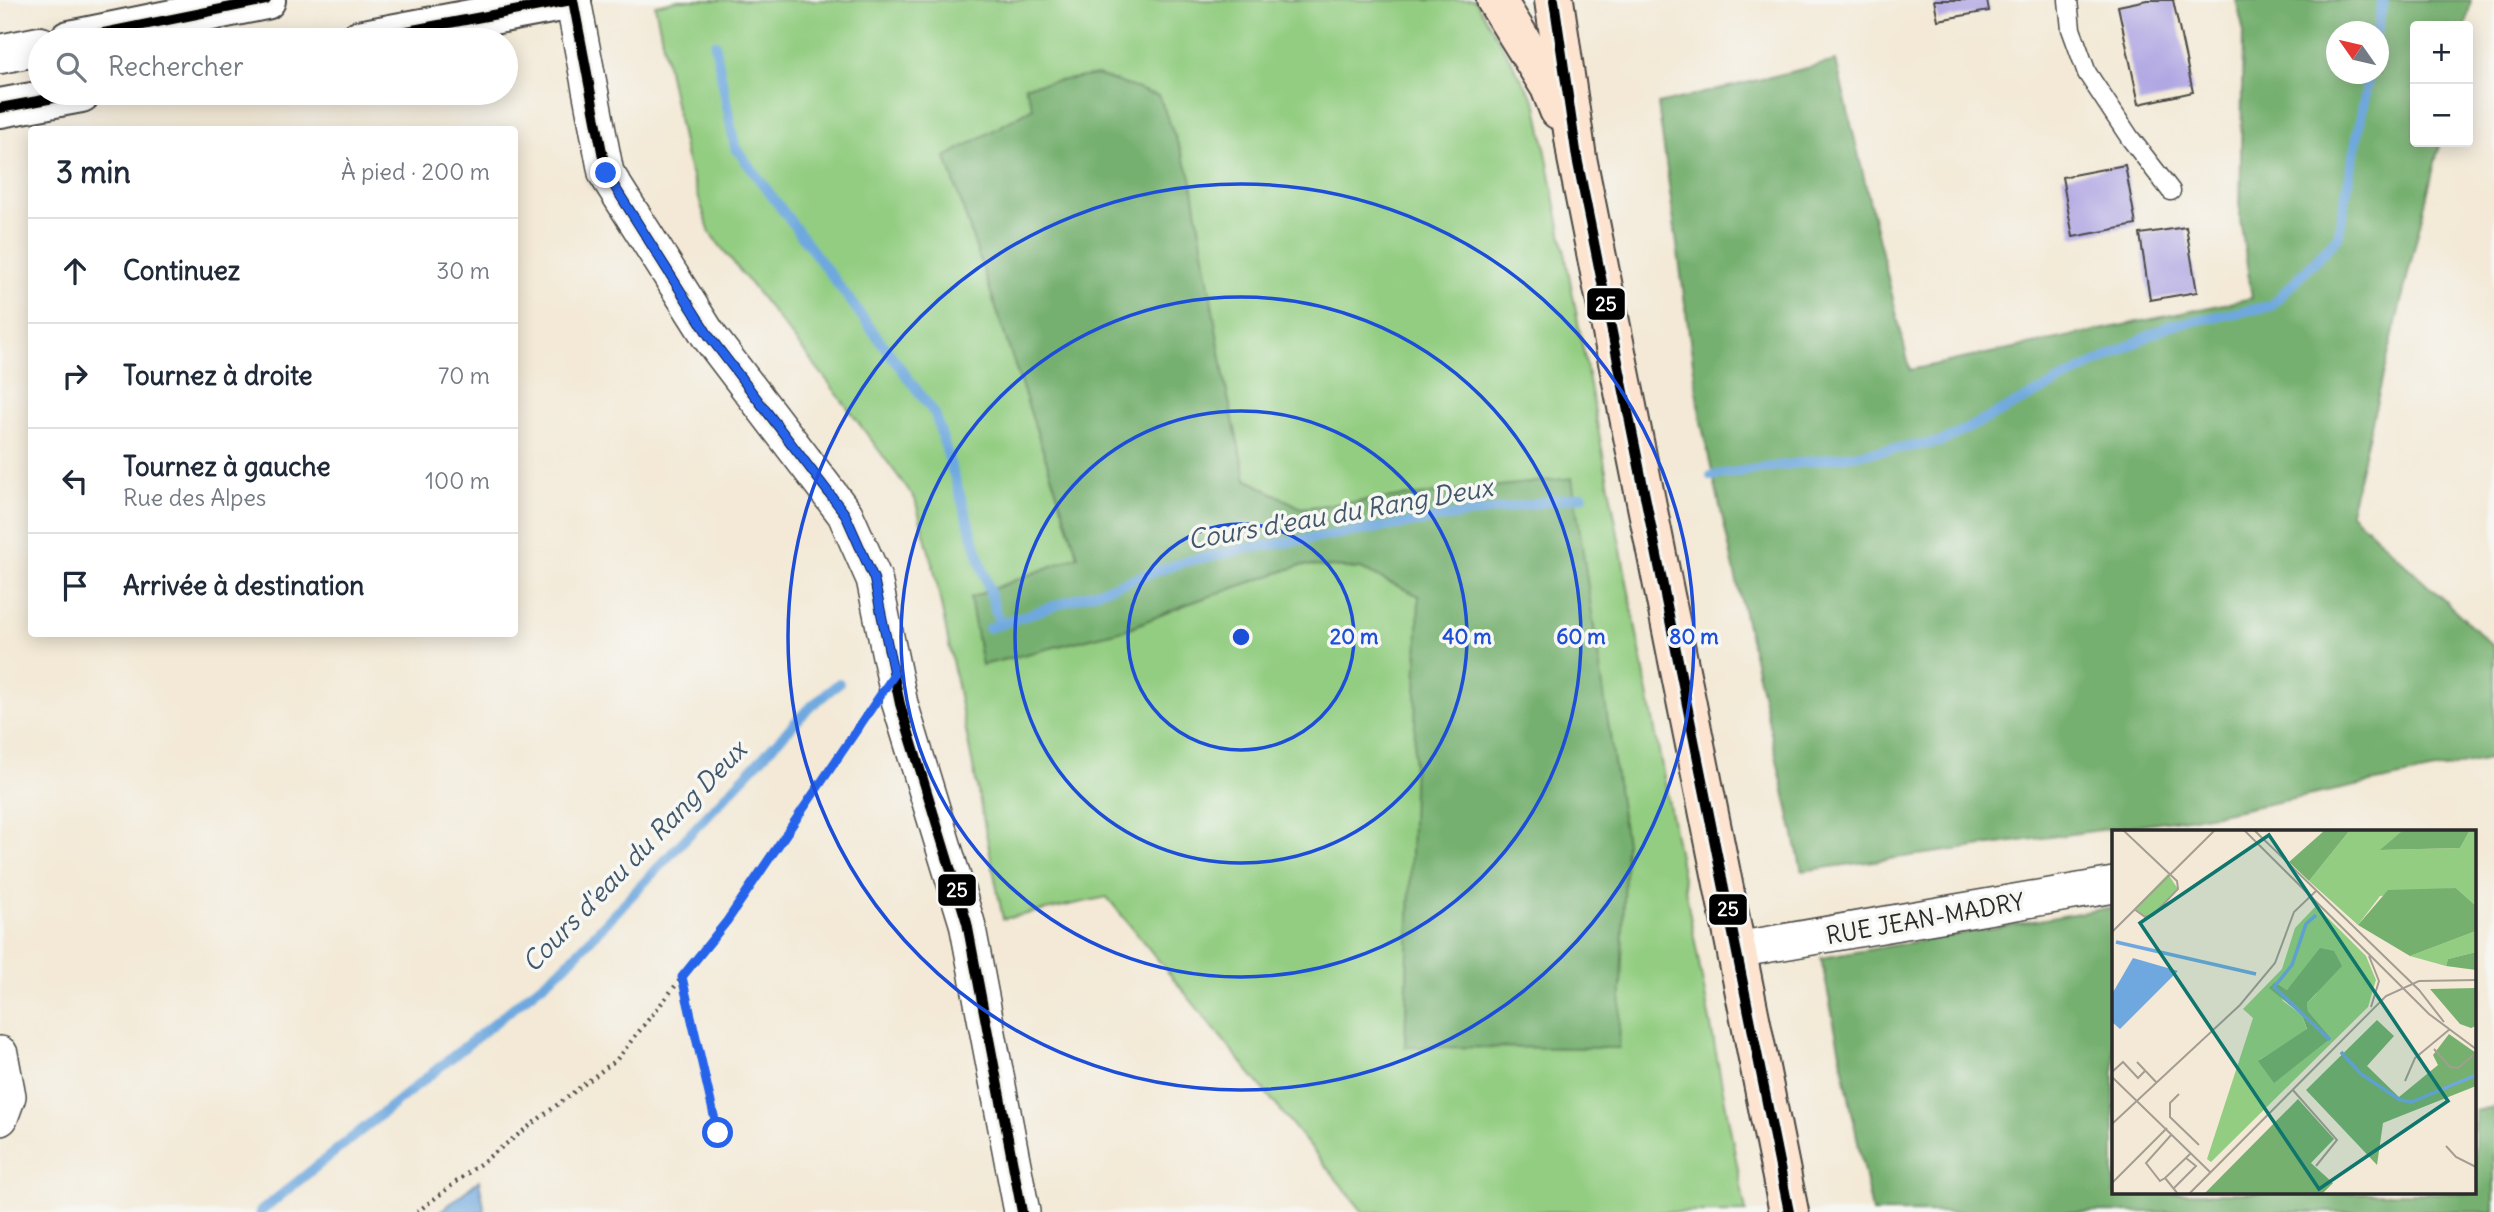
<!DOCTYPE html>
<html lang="fr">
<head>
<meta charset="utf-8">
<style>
  :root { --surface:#fff; --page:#f6f6f7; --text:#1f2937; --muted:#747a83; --line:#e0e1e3 }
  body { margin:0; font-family:Delius,sans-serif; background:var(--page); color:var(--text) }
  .controls { position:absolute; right:21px; top:21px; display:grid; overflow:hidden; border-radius:7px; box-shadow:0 4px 18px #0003 }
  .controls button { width:63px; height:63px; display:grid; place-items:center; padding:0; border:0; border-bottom:2px solid var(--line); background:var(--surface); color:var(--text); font:35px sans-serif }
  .compass { position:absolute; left:2326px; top:21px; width:63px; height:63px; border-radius:50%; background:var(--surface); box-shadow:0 4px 18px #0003; rotate:304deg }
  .stop { position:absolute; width:21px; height:21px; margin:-16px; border:5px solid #2563eb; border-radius:50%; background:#fff }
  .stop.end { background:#2563eb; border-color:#fff; box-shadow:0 2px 7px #0008 }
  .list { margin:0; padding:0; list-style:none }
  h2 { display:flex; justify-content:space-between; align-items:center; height:91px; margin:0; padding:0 28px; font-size:30px }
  h2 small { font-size:23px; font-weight:400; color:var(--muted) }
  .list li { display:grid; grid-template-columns:46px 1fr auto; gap:21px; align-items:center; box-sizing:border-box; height:105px; padding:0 28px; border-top:2px solid var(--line) }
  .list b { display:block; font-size:26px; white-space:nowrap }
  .list p { margin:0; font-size:23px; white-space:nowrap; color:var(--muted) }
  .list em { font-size:23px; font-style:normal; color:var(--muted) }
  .icon { flex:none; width:38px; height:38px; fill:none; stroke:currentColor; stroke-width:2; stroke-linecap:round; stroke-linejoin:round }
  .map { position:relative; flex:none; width:2494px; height:1212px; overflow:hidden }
  .search { position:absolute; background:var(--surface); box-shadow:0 4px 18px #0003; left:28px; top:28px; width:490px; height:77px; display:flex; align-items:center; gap:18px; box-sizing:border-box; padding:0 24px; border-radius:38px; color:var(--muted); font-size:26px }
  .panel { position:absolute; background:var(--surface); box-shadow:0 4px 18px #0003; left:28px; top:126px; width:490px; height:511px; border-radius:7px }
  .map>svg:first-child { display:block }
  .green { fill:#93cd81; stroke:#5f7c56; stroke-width:2; fill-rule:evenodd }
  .forest { fill:#76b06f; stroke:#506e4d; stroke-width:2; fill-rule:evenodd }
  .water { fill:#6ea8de; stroke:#4c6a84; stroke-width:2 }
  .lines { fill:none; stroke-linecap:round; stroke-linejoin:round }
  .stream { stroke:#6ea8de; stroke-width:10 }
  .building { fill:#b1a7e3 }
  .service-casing { stroke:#494845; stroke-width:21 }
  .minor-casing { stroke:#494845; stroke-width:38 }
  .tertiary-casing { stroke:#494845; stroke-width:42 }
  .secondary-casing { stroke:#494845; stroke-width:42 }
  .path { stroke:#494845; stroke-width:4.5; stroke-dasharray:2 5; stroke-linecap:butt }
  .service { stroke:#fff; stroke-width:18 }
  .minor { stroke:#fff; stroke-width:35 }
  .tertiary { stroke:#fff; stroke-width:38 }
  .secondary { stroke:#fde4d0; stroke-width:38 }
  .bus-1-casing { stroke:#f6f6f2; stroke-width:16 }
  .bus-1 { stroke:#000; stroke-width:10 }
  .route { stroke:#2563eb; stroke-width:9 }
  .ring { fill:none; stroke:#1d4ed8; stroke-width:3.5 }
  .labels { text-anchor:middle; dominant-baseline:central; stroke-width:7; stroke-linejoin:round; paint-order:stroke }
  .street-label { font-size:24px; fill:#2b2b2b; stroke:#f6f6f2 }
  .water-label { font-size:26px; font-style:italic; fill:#42576a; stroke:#f6f6f2 }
  .inset-river { fill:none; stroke:#6ea8de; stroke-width:3.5 }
  .inset-road { fill:none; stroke:#a39d92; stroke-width:2 }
  .view { fill:#0f766e; fill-opacity:0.15; stroke:#0f766e; stroke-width:3.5 }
  .inset-edge { fill:none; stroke:#2b2b2b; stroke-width:3.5 }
  .centre { fill:#1d4ed8; stroke:#f6f6f2; stroke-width:3.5 }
  .ring-label { font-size:21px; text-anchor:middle; font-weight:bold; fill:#1d4ed8; stroke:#f6f6f2; stroke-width:7; stroke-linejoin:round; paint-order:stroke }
  .line-badge { stroke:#f6f6f2; stroke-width:2.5 }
  .badge-label { font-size:19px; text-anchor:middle; font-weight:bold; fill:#fff }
</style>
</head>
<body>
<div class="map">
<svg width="2494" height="1212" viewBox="0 0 2494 1212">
  <rect width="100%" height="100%" fill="#f6f6f2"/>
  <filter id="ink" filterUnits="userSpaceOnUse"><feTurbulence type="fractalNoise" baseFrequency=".0143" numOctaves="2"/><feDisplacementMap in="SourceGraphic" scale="14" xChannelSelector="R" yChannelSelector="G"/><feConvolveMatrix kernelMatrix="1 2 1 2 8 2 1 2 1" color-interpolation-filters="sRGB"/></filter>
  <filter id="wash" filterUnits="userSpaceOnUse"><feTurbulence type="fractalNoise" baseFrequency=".00686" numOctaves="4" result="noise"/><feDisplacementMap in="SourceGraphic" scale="28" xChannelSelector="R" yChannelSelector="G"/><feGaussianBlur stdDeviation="1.57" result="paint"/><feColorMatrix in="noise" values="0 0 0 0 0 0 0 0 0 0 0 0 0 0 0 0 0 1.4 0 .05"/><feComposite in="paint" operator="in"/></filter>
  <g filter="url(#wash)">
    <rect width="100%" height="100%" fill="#f3e9d6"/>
    <path class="green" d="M678,0H1475L1537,105L1746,1212H1363L1107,897L1003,919L935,574L915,499L829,383L710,233L686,158L655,5ZM1026,86L1226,388L1246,479L1301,508L1572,479L1405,1047L1420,596L1361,569L1301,565L1187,604L1127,629L982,665L970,598L1078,556L946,157L1033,108Z"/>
    <g class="forest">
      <path d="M2236,0H2471L2466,26H2415V142H2440L2350,512L2494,647V758L2224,813L1802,871L1701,422L1658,104L1836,61L1910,370L2252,298L2240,219L2243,28ZM2336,32H2378V74H2336Z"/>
      <polygon points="1097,75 1159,96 1191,177 1226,388 1246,479 1301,508 1572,478 1626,843 1619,1048 1405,1047 1419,596 1361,569 1301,565 1187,604 1127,629 982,665 970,598 1078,556 946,157 1033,108 1025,86"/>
      <polygon points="2114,907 2114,1193 2475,1193 2475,1111 2494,1107 2494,1212 1872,1212 1821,958"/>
    </g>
    <polygon class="water" points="479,1180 485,1212 440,1212"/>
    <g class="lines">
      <g class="stream">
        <polyline points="2377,32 2383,0"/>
        <polyline points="715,44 735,147 935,414 1000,625"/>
        <polyline points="1711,476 1941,442 2168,326 2271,306 2338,237 2369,74"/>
        <polyline points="989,628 1184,562 1244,549 1583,496"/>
        <polyline points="260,1212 565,966 808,709 839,683"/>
      </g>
    </g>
    <g id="blocks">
      <g class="building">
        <polygon points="1934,0 1987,0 1989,11 1938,20"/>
        <polygon points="2147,0 2173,0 2193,92 2139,104 2118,6"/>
        <polygon points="2125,165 2136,225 2073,237 2062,177"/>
        <polygon points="2186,227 2197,292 2150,300 2140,234"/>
      </g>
    </g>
  </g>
  <g filter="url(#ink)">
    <use href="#blocks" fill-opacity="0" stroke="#494845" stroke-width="2"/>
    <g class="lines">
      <g class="service-casing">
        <polyline id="service" points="2068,0 2071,29 2087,73 2130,138 2171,191"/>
      </g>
      <g class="minor-casing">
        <g id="minor">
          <polyline points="573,0 606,173 709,336 845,514 874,579 900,704 967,923 1022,1212"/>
          <polyline points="1736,950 2114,885"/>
          <polyline points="0,1054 8,1096 0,1118"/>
        </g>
      </g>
      <g class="tertiary-casing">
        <g id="tertiary">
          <polyline points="69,40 266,0"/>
          <polyline points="359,40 572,0"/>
          <polyline points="0,54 40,46"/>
          <polyline points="0,108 81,93"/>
        </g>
      </g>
      <g class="secondary-casing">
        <g id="secondary">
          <polyline points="1496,0 1550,87 1559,110"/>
          <polyline points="1554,0 1577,158 1789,1212"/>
        </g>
      </g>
      <g class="path">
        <polyline points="682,977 718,1133"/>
        <polyline points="417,1212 617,1059 727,921 866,716"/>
      </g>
      <use href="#service" class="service"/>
      <use href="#minor" class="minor"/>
      <use href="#tertiary" class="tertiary"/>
      <use href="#secondary" class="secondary"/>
      <g class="bus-1-casing">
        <g id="bus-1">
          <polyline points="573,0 606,173 709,336 845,514 874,579 900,704 967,923 1022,1212"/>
          <polyline points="1554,0 1577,158 1789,1212"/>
          <polyline points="69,40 266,0"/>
          <polyline points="359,40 572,0"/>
          <polyline points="0,108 81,93"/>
        </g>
      </g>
      <use href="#bus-1" class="bus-1"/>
    </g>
  </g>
  <g class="lines" filter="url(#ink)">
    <polyline class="route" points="606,173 709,336 845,514 874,579 894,675 727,921 682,977 718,1133"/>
  </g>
  <g class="ring">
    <circle cx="1241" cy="637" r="113"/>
    <circle cx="1241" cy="637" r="226"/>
    <circle cx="1241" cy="637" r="340"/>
    <circle cx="1241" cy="637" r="453"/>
  </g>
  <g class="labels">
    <g class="street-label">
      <text transform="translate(1925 918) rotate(-10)">RUE JEAN-MADRY</text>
    </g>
    <g class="water-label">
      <text transform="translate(1340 513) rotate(-10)">Cours d'eau du Rang Deux</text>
      <text transform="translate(634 856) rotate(-46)">Cours d'eau du Rang Deux</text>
    </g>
  </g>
  <g transform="translate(2112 830)">
    <rect width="364" height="364" fill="#f3e9d6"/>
    <path d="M238,0H291L269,20L348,18L358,0H364V76L344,58L268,66L246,95L197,51ZM56,44L66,59L41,85L33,87L22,79ZM204,76L254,126L264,150L256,177L99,332L95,329L141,188L131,179L170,139L183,98ZM220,123L204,164L195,173L196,181L219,208L147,230L195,200L190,185L171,171L163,152L175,160ZM364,101V122L336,129L334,136L298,126Z" fill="#93cd81" fill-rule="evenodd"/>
    <path d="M213,0H238L197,51L177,32ZM291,0H358L348,18L268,20ZM344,58L364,76V101L298,126L246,95L276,60ZM208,118L222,121L230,136L195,173L196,181L219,208L162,253L146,231L195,199L190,185L157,158L163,152L175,160ZM364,122V140L334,136L336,129ZM364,158V196L359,198L348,194L318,159ZM265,190L282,206L255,236L287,267L326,235L321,225L337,204L364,223V256L271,293L265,335L194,260ZM186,269L222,309L199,333L221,353L210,364H92Z" fill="#76b06f"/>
    <path d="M21,128L66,141L8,199L0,192V164Z" fill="#6ea8de"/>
    <path class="inset-river" d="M4,112L144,144M161,156L218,210M162,157L180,135L194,94L204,85M229,222L249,244L288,270L300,272L364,245"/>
    <path class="inset-road" d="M11,0L65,51L66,59L41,85L33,87L22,79M132,0L317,184L364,219M142,0L307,160L332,192M0,102L103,0M257,126L267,151L259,177M322,219L338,237L346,238L364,223M25,232L45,253M0,242L11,232L26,248L34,240M0,247L98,342M293,251L303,228L338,199M180,259L225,310L204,336M67,264L58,273V287L87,315M0,294L128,175L163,133L182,82L204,61M334,316L344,327L364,337M53,348L48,351L34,333L60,304M0,353L55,298M62,358L84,336L74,328M66,364L53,348L79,323M77,364L274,166L307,151L364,150"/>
    <path class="view" d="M157,5L336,271L207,359L28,93Z"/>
    <rect width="364" height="364" class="inset-edge"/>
  </g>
  <circle cx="1241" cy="637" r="10" class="centre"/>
  <g class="ring-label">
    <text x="1354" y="644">20 m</text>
    <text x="1467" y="644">40 m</text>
    <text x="1581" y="644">60 m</text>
    <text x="1694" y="644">80 m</text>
  </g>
  <g class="line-badge">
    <rect x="1586" y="287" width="40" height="34" rx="7" fill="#000"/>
    <rect x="937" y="873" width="40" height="34" rx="7" fill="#000"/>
    <rect x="1708" y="893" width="40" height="33" rx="7" fill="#000"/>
  </g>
  <g class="badge-label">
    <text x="1606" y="311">25</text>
    <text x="957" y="897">25</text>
    <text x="1728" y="916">25</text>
  </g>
</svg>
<div class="controls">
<button>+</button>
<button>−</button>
</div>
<svg class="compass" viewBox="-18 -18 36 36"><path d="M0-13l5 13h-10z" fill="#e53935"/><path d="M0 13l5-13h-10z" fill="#747a83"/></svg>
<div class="stop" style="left:718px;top:1133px"></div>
<div class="stop end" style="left:606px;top:173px"></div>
<div class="search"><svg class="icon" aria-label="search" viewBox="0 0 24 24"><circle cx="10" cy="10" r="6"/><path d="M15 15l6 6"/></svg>Rechercher</div>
<section class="panel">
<h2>3 min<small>À pied · 200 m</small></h2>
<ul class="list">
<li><svg class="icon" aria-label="ahead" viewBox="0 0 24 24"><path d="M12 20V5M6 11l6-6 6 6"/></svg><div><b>Continuez</b></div><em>30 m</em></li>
<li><svg class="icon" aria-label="right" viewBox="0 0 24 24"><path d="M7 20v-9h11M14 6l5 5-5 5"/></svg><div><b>Tournez à droite</b></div><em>70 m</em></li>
<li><svg class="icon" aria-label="left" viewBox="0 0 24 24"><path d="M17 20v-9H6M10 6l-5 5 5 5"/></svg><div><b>Tournez à gauche</b><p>Rue des Alpes</p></div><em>100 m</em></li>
<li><svg class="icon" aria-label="arrive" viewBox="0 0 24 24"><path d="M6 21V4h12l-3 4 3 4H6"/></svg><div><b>Arrivée à destination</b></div></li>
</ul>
</section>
</div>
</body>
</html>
